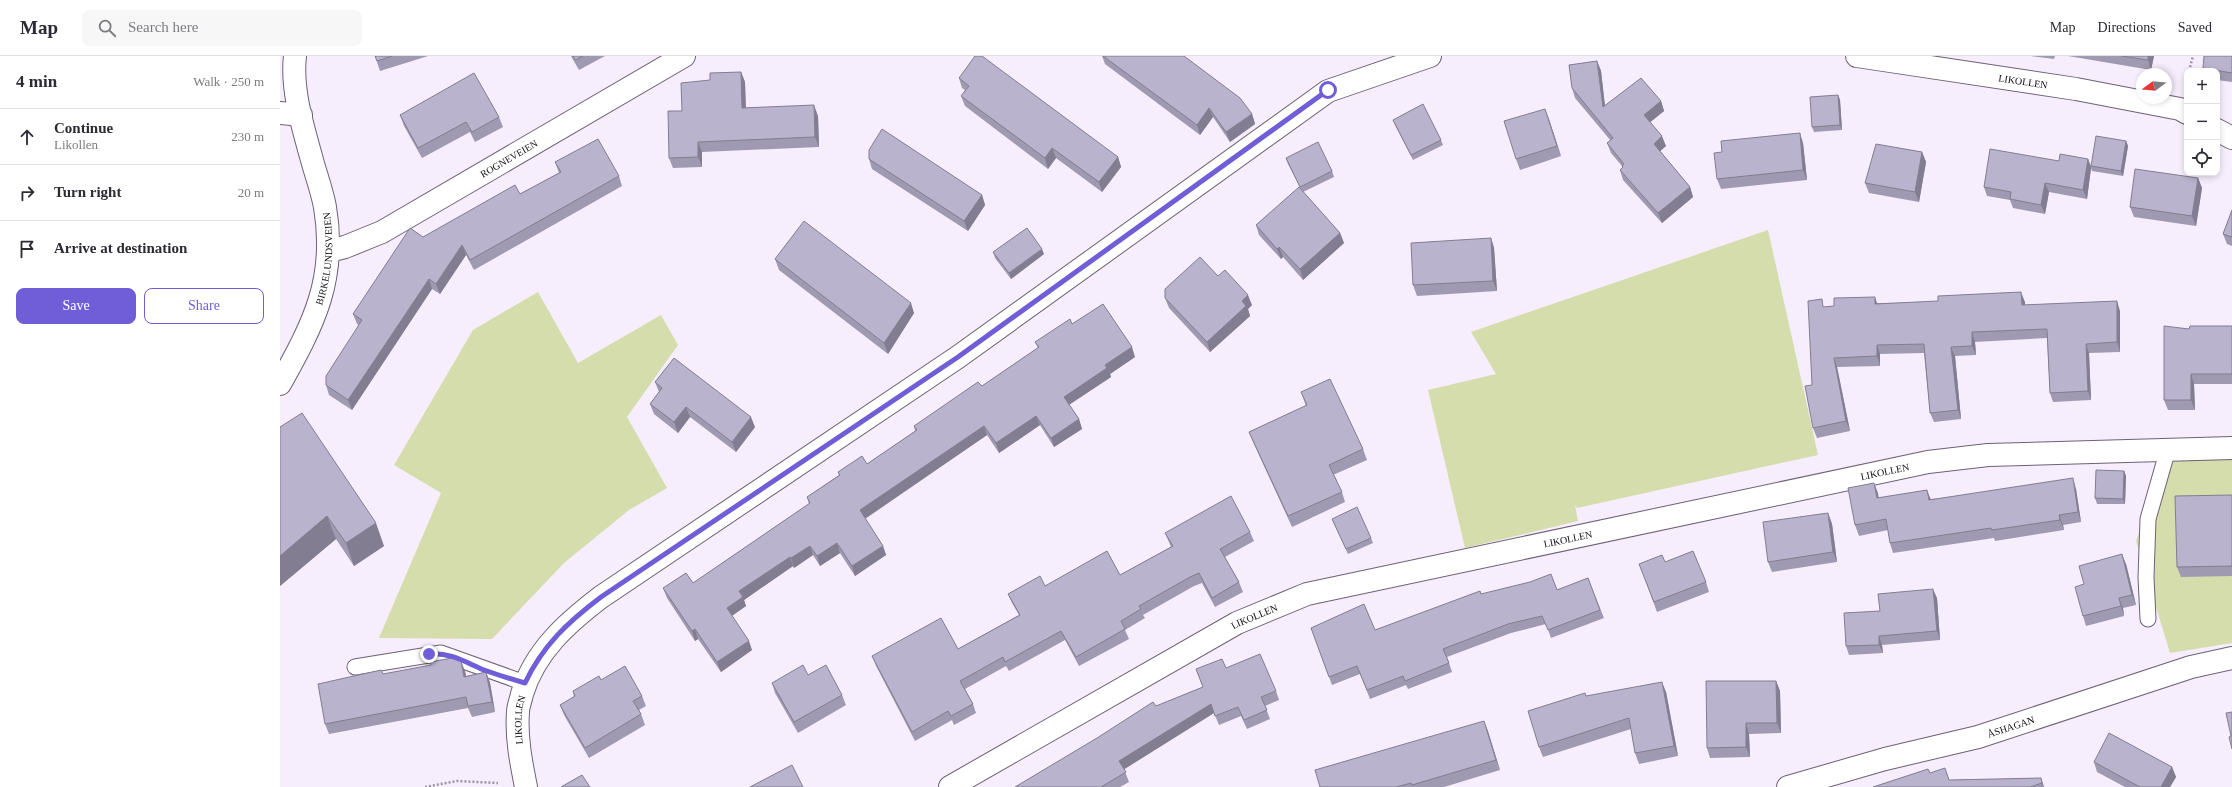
<!DOCTYPE html>
<html lang="en">
<head>
<meta charset="utf-8">
<style>
  :root { --surface:#fff; --page:#f7f7f7; --text:#2b2b33; --muted:#7c7c81; --line:#e1e1e2; --accent:#705ed8 }
  body { margin:0; font-family:"Times New Roman",serif; background:var(--page); color:var(--text) }
  .controls { position:absolute; right:12px; top:12px; display:grid; overflow:hidden; border-radius:8px; box-shadow:0 2px 6px #0003 }
  .controls button { width:36px; height:36px; display:grid; place-items:center; padding:0; border:0; border-bottom:1px solid var(--line); background:var(--surface); color:var(--text); font:20px sans-serif }
  .compass { position:absolute; left:1856px; top:12px; width:36px; height:36px; border-radius:50%; background:var(--surface); box-shadow:0 2px 6px #0003; rotate:254deg }
  .stop { position:absolute; width:12px; height:12px; margin:-9px; border:3px solid #705ed8; border-radius:50%; background:#fff }
  .stop.end { background:#705ed8; border-color:#fff; box-shadow:0 1px 4px #0008 }
  .list { margin:0; padding:0; list-style:none }
  h2 { display:flex; justify-content:space-between; align-items:center; height:52px; margin:0; padding:0 16px; font-size:17px }
  h2 small { font-size:13px; font-weight:400; color:var(--muted) }
  .list li { display:grid; grid-template-columns:26px 1fr auto; gap:12px; align-items:center; box-sizing:border-box; height:56px; padding:0 16px; border-top:1px solid var(--line) }
  .list b { display:block; font-size:15px; white-space:nowrap }
  .list p { margin:0; font-size:13px; white-space:nowrap; color:var(--muted) }
  .list em { font-size:13px; font-style:normal; color:var(--muted) }
  .actions { display:flex; gap:8px; padding:12px 16px }
  .actions a { flex:1; padding:9px 0; border:1px solid var(--accent); border-radius:8px; text-align:center; font-size:14px; color:var(--accent) }
  .actions .main { background:var(--accent); color:#fff }
  .icon { flex:none; width:22px; height:22px; fill:none; stroke:currentColor; stroke-width:2; stroke-linecap:round; stroke-linejoin:round }
  .map { position:relative; flex:none; width:1952px; height:731px; overflow:hidden }
  header { display:flex; align-items:center; gap:24px; box-sizing:border-box; height:56px; padding:0 20px; background:var(--surface); border-bottom:1px solid var(--line) }
  header strong { font-size:19px }
  nav { display:flex; gap:22px; margin-inline-start:auto; font-size:14px }
  .search { width:280px; height:36px; background:var(--page); display:flex; align-items:center; gap:10px; box-sizing:border-box; padding:0 14px; border-radius:8px; color:var(--muted); font-size:15px }
  main { display:flex }
  aside { flex:1; background:var(--surface) }
  .map>svg:first-child { display:block }
  .green { fill:#d4ddab }
  .lines { fill:none; stroke-linecap:round; stroke-linejoin:round }
  .service-casing { stroke:#6e6076; stroke-width:17 }
  .minor-casing { stroke:#6e6076; stroke-width:24 }
  .path { stroke:#9b94a0; stroke-width:2.5; stroke-dasharray:2 2; stroke-linecap:butt }
  .service { stroke:#fff; stroke-width:15 }
  .minor { stroke:#fff; stroke-width:22 }
  .wall { fill:#9f9ab1 }
  .shaded-wall { fill:#827d90 }
  .building { fill:#b9b3ce; stroke:#827d90 }
  .route { stroke:#705ed8; stroke-width:5 }
  .labels { text-anchor:middle; dominant-baseline:central; stroke-width:3; stroke-linejoin:round; paint-order:stroke }
  .street-label { font-size:10px; fill:#120d15; stroke:#f7eefd }
</style>
</head>
<body>
<header>
<strong>Map</strong>
<div class="search"><svg class="icon" aria-label="search" viewBox="0 0 24 24"><circle cx="10" cy="10" r="6"/><path d="M15 15l6 6"/></svg>Search here</div>
<nav><a>Map</a><a>Directions</a><a>Saved</a></nav>
</header>
<main>
<aside>
<h2>4 min<small>Walk · 250 m</small></h2>
<ul class="list">
<li><svg class="icon" aria-label="ahead" viewBox="0 0 24 24"><path d="M12 20V5M6 11l6-6 6 6"/></svg><div><b>Continue</b><p>Likollen</p></div><em>230 m</em></li>
<li><svg class="icon" aria-label="right" viewBox="0 0 24 24"><path d="M7 20v-9h11M14 6l5 5-5 5"/></svg><div><b>Turn right</b></div><em>20 m</em></li>
<li><svg class="icon" aria-label="arrive" viewBox="0 0 24 24"><path d="M6 21V4h12l-3 4 3 4H6"/></svg><div><b>Arrive at destination</b></div></li>
</ul>
<div class="actions"><a class="main">Save</a><a>Share</a></div>
</aside>
<div class="map">
<svg width="1952" height="731" viewBox="0 0 1952 731">
  <rect width="100%" height="100%" fill="#f7eefd"/>
  <g class="green">
    <polygon points="1488,174 1538,399 1297,452 1295,449 1298,465 1185,492 1148,334 1216,318 1191,276"/>
    <polygon points="258,236 298,307 381,259 398,289 347,361 387,432 349,454 284,507 212,583 99,582 161,437 114,409 193,274"/>
    <polygon points="1890,392 1952,393 1952,587 1890,597 1856,485"/>
  </g>
  <g class="lines">
    <g class="service-casing">
      <g id="service">
        <polyline points="1868,563 1866,521 1868,463 1888,393"/>
        <polyline points="75,611 161,597 245,627"/>
      </g>
    </g>
    <g class="minor-casing">
      <g id="minor">
        <path id="s1" d="M1577,0L1796,33L1900,53L1907,57"/>
        <polyline points="0,57 21,59"/>
        <polyline points="1937,74 1952,82"/>
        <path id="s2" d="M49,195L65,191L102,176L404,0"/>
        <path id="s3" d="M0,328C34,267 57,223 45,151C42,135 36,119 32,104C23,71 11,34 15,0"/>
        <path id="s4" d="M246,731C241,706 236,681 238,656C238,650 241,644 242,638C255,595 287,567 321,541L678,301L1048,35L1150,0"/>
        <path id="s5" d="M670,731L957,567L1027,538L1648,406L1708,399L1952,392"/>
        <path id="s6" d="M1508,731L1605,703L1698,681L1911,611L1952,602"/>
      </g>
    </g>
    <g class="path">
      <polyline points="1909,15 1913,0"/>
      <polyline points="145,731 177,725 218,727"/>
    </g>
    <use href="#service" class="service"/>
    <use href="#minor" class="minor"/>
  </g>
  <g class="wall">
    <polygon points="95,0 148,0 100,15"/>
    <polygon points="291,0 325,0 299,14"/>
    <polygon points="822,0 904,0 972,58 975,68 950,86 933,61 920,79 825,8"/>
    <polygon points="1751,0 1775,0 1774,3"/>
    <polygon points="1788,0 1874,0 1871,14"/>
    <polygon points="1952,0 1952,26 1937,24 1937,15 1924,15 1923,12"/>
    <polygon points="1317,5 1321,15 1325,49 1381,45 1384,55 1370,66 1386,90 1380,95 1410,131 1413,141 1382,167 1343,124 1340,114 1342,112 1342,110 1331,97 1327,87 1331,85 1295,42 1292,32"/>
    <polygon points="461,16 465,26 466,52 538,60 539,91 422,96 422,111 393,112 389,102 402,55 430,24"/>
    <polygon points="679,22 838,101 841,111 822,136 776,102 768,113 685,50 681,40 685,34 682,32"/>
    <polygon points="1558,39 1560,44 1562,74 1534,76 1532,71"/>
    <polygon points="1265,53 1281,100 1240,114 1236,103"/>
    <polygon points="120,59 219,61 223,71 195,86 190,76 142,102 124,70"/>
    <polygon points="1113,64 1161,84 1163,89 1133,104 1115,69"/>
    <polygon points="1846,85 1848,90 1843,120 1812,115 1811,112 1807,143 1769,136 1765,158 1733,152 1730,144 1707,140 1704,131 1779,105 1808,103 1811,110"/>
    <polygon points="1523,87 1527,124 1441,133 1437,123"/>
    <polygon points="1642,96 1646,106 1639,146 1589,137 1585,127"/>
    <polygon points="1006,102 1052,115 1054,121 1023,136 1060,177 1064,187 1023,224 1003,201 1001,203 979,179 976,169 1021,133 1008,108"/>
    <polygon points="589,103 702,139 705,149 688,175 592,113"/>
    <polygon points="275,106 339,120 342,130 194,214 186,199 160,238 152,233 72,354 49,339 46,329 79,269 77,268 73,258 143,181 240,138 279,117"/>
    <polygon points="1918,122 1922,132 1916,170 1854,161 1850,151"/>
    <polygon points="1952,154 1952,190 1947,188 1943,178"/>
    <polygon points="1211,182 1214,192 1217,235 1137,240 1133,229"/>
    <polygon points="713,196 764,198 731,223 715,202"/>
    <polygon points="495,203 634,257 608,298 499,214"/>
    <polygon points="938,220 972,249 968,253 970,260 930,296 889,252 885,242"/>
    <polygon points="1745,246 1745,249 1840,255 1840,296 1809,297 1811,344 1773,346 1770,337 1767,282 1695,286 1696,299 1675,300 1681,363 1654,366 1650,357 1644,297 1600,298 1600,310 1557,311 1570,375 1537,382 1533,372 1532,329 1545,251 1598,247"/>
    <polygon points="792,268 855,301 830,318 831,321 789,349 799,363 802,373 774,391 760,369 719,397 707,379 585,463 603,490 606,499 575,520 560,497 540,510 533,499 514,512 513,510 464,544 466,550 452,560 472,594 441,616 418,583 415,585 387,542 383,532 413,527 529,448 527,441 559,419 558,416 587,408 635,375 634,370 702,330 758,292 755,286"/>
    <polygon points="1952,270 1952,328 1914,328 1915,354 1888,354 1884,344 1909,273"/>
    <polygon points="375,326 475,371 456,396 410,361 398,377 374,358 370,348 379,336"/>
    <polygon points="1021,336 1083,393 1087,404 1053,419 1062,436 1065,446 1012,471 973,386 969,376 1026,350"/>
    <polygon points="0,371 104,490 74,510 56,483 0,530"/>
    <polygon points="1844,415 1846,420 1845,448 1817,448 1815,442"/>
    <polygon points="1594,427 1598,441 1651,443 1796,433 1801,466 1783,469 1784,474 1715,485 1714,482 1613,497 1610,487 1608,474 1579,480 1575,469"/>
    <polygon points="1952,439 1952,520 1901,521 1897,511"/>
    <polygon points="1548,457 1552,468 1557,506 1492,516 1488,506"/>
    <polygon points="1052,463 1091,482 1093,487 1068,498"/>
    <polygon points="970,476 974,485 945,501 959,526 963,536 935,551 922,527 914,530 863,559 865,562 845,574 849,583 799,610 785,584 729,615 726,610 685,633 693,648 696,657 674,669 672,664 635,685 596,610 592,600 678,593 739,559 732,547 728,538 765,530 840,519 891,491 889,486 885,477"/>
    <polygon points="1385,506 1426,526 1429,536 1377,556 1363,518"/>
    <polygon points="1846,508 1856,549 1843,552 1844,560 1806,570 1803,560 1804,528"/>
    <polygon points="1308,522 1324,562 1271,582 1266,568 1231,577 1167,601 1172,616 1128,633 1126,629 1090,643 1080,618 1052,629 1031,572 1095,574 1277,534"/>
    <polygon points="1657,542 1660,584 1602,589 1603,597 1569,599 1566,590 1600,555"/>
    <polygon points="946,612 996,635 999,644 985,650 990,663 967,673 961,660 939,669 934,657 844,713 849,726 840,731 735,731 876,650 923,631 916,613"/>
    <polygon points="185,615 186,620 206,616 210,627 215,656 192,661 188,652 49,678 45,668"/>
    <polygon points="528,619 562,639 566,649 518,677 495,637 492,627"/>
    <polygon points="321,624 362,640 366,650 359,654 361,658 365,669 309,702 284,659 280,649 294,641 293,635"/>
    <polygon points="1496,625 1500,635 1501,677 1469,678 1470,701 1430,702 1427,692"/>
    <polygon points="1386,636 1398,700 1359,708 1355,697 1351,673 1263,701 1259,691 1307,640"/>
    <polygon points="1204,665 1220,714 1164,731 1040,731"/>
    <polygon points="1814,706 1892,711 1896,721 1890,731 1845,731 1817,716"/>
    <polygon points="1650,717 1670,724 1761,722 1764,731 1593,731"/>
  </g>
  <g class="shaded-wall">
    <polygon points="1868,0 1874,0 1871,14 1868,4"/>
    <polygon points="1317,5 1321,15 1326,61 1323,51"/>
    <polygon points="461,16 465,26 466,62 462,52"/>
    <polygon points="1558,39 1560,44 1562,74 1560,69"/>
    <polygon points="1381,45 1384,55 1368,68 1364,59"/>
    <polygon points="534,49 538,60 539,91 535,81"/>
    <polygon points="929,52 933,61 920,79 917,69"/>
    <polygon points="1265,53 1269,63 1281,100 1277,90"/>
    <polygon points="972,58 975,68 950,86 946,76"/>
    <polygon points="1520,77 1523,87 1527,124 1523,114"/>
    <polygon points="1382,80 1386,90 1377,98 1374,88"/>
    <polygon points="1846,85 1848,90 1843,120 1841,115"/>
    <polygon points="418,86 422,96 422,111 418,101"/>
    <polygon points="772,92 776,102 768,113 765,102"/>
    <polygon points="1642,96 1646,106 1639,146 1635,136"/>
    <polygon points="838,101 841,111 822,136 819,126"/>
    <polygon points="1808,103 1811,112 1807,143 1803,134"/>
    <polygon points="1918,122 1922,132 1916,170 1912,160"/>
    <polygon points="1765,127 1769,136 1765,158 1761,149"/>
    <polygon points="1410,131 1413,141 1382,167 1378,157"/>
    <polygon points="702,139 705,149 688,175 684,165"/>
    <polygon points="1060,177 1064,187 1023,224 1020,213"/>
    <polygon points="1211,182 1214,192 1217,235 1213,225"/>
    <polygon points="182,189 186,199 160,238 156,228"/>
    <polygon points="999,191 1003,201 1001,203 997,193"/>
    <polygon points="762,193 764,198 731,223 729,217"/>
    <polygon points="149,223 152,233 72,354 68,344"/>
    <polygon points="1741,236 1745,246 1745,259 1742,249"/>
    <polygon points="968,239 972,249 968,253 970,260 930,296 927,286 962,245"/>
    <polygon points="1595,241 1598,250 1595,248"/>
    <polygon points="1837,245 1840,255 1840,296 1837,286"/>
    <polygon points="631,247 634,257 608,298 604,287"/>
    <polygon points="1692,276 1695,286 1696,299 1692,290"/>
    <polygon points="1806,288 1809,297 1811,344 1808,335"/>
    <polygon points="1597,289 1600,298 1600,310 1597,300"/>
    <polygon points="852,291 855,301 830,318 831,321 787,350 784,341 825,309"/>
    <polygon points="1671,291 1675,300 1681,363 1678,354"/>
    <polygon points="1554,302 1557,311 1570,375 1566,365"/>
    <polygon points="1911,318 1914,328 1915,354 1911,344"/>
    <polygon points="406,351 410,361 398,377 394,366"/>
    <polygon points="756,360 760,369 719,397 716,387"/>
    <polygon points="471,361 475,371 456,396 452,386"/>
    <polygon points="799,363 802,373 774,391 771,382"/>
    <polygon points="704,370 707,379 583,464 580,454"/>
    <polygon points="1844,415 1846,420 1845,448 1843,443"/>
    <polygon points="1793,422 1796,433 1801,466 1798,456"/>
    <polygon points="1594,427 1598,437 1600,452 1597,442"/>
    <polygon points="1647,434 1651,444 1649,444"/>
    <polygon points="1548,457 1552,468 1557,506 1553,496"/>
    <polygon points="1779,459 1783,469 1784,474 1780,464"/>
    <polygon points="47,460 56,483 0,530 0,500"/>
    <polygon points="96,467 104,490 74,510 66,487"/>
    <polygon points="557,487 560,497 540,510 537,500"/>
    <polygon points="530,490 533,499 514,512 511,502"/>
    <polygon points="603,490 606,499 575,520 572,510"/>
    <polygon points="1842,498 1846,508 1856,549 1852,539"/>
    <polygon points="510,501 513,510 464,544 466,550 450,561 447,552 459,535"/>
    <polygon points="1653,533 1657,542 1660,584 1657,575"/>
    <polygon points="1839,542 1843,552 1844,560 1841,550"/>
    <polygon points="415,573 418,583 415,585 412,575"/>
    <polygon points="1599,580 1602,589 1603,597 1599,589"/>
    <polygon points="469,585 472,594 441,616 437,606"/>
    <polygon points="181,605 185,615 188,631 184,621"/>
    <polygon points="206,616 210,627 215,656 212,646"/>
    <polygon points="1496,625 1500,635 1501,677 1497,667"/>
    <polygon points="1382,626 1386,636 1398,700 1394,690"/>
    <polygon points="931,648 934,657 843,714 839,705"/>
    <polygon points="1204,665 1208,675 1220,714 1216,704"/>
    <polygon points="1466,667 1469,678 1470,701 1466,691"/>
    <polygon points="1892,711 1896,721 1890,731 1881,731"/>
    <polygon points="1761,722 1764,731 1763,731 1762,727"/>
  </g>
  <g class="building">
    <polygon points="95,0 112,0 97,5"/>
    <polygon points="293,0 303,0 295,4"/>
    <polygon points="695,0 702,0 838,101 819,126 772,92 765,102 681,40 689,30 679,22"/>
    <polygon points="823,0 904,0 960,42 972,58 946,76 929,52 917,69"/>
    <polygon points="1842,0 1868,0 1868,4"/>
    <polygon points="1924,0 1952,0 1952,17 1923,12"/>
    <polygon points="1317,5 1323,51 1361,22 1381,45 1364,59 1382,80 1374,88 1410,131 1378,157 1340,114 1343,111 1342,110 1344,108 1327,87 1333,82 1292,32 1289,9"/>
    <polygon points="461,16 462,52 534,49 535,81 418,86 418,101 389,102 388,55 402,55 401,27 430,24 430,17"/>
    <polygon points="194,17 219,61 192,76 186,66 138,92 120,59"/>
    <polygon points="1558,39 1560,69 1532,71 1530,41"/>
    <polygon points="1143,48 1161,84 1131,99 1113,64"/>
    <polygon points="1265,53 1277,90 1236,103 1224,65"/>
    <polygon points="602,73 702,139 684,165 589,103 589,94"/>
    <polygon points="1520,77 1523,114 1437,123 1434,97 1442,96 1441,85"/>
    <polygon points="1816,80 1846,85 1841,115 1811,110"/>
    <polygon points="318,83 339,120 190,204 182,189 156,228 149,223 68,344 46,329 46,320 82,264 73,258 130,172 143,181 235,129 240,138 281,116 275,106"/>
    <polygon points="1038,86 1052,115 1020,131 1006,102"/>
    <polygon points="1596,88 1642,96 1635,136 1585,127"/>
    <polygon points="1710,93 1779,105 1780,98 1808,103 1803,134 1765,127 1761,149 1730,143 1731,136 1704,131"/>
    <polygon points="1855,113 1918,122 1912,160 1850,151"/>
    <polygon points="1019,131 1060,177 1020,213 999,191 997,193 976,169"/>
    <polygon points="1952,154 1952,181 1943,178"/>
    <polygon points="524,165 631,247 604,287 495,203"/>
    <polygon points="747,172 762,193 729,217 713,196"/>
    <polygon points="1211,182 1213,225 1133,229 1131,187"/>
    <polygon points="920,201 938,220 945,214 968,239 962,245 966,250 927,286 885,242 885,233"/>
    <polygon points="1741,236 1742,249 1837,245 1837,286 1806,288 1808,335 1770,337 1767,273 1692,276 1692,290 1671,291 1678,354 1650,357 1644,288 1597,289 1597,300 1554,302 1566,365 1533,372 1525,330 1532,329 1528,245 1542,243 1543,251 1554,250 1554,242 1595,241 1595,248 1658,245 1658,240"/>
    <polygon points="823,248 852,291 825,309 827,312 784,341 799,363 771,382 756,360 716,387 704,370 580,454 603,490 572,510 557,487 537,500 530,490 511,502 510,501 459,535 463,541 447,552 469,585 437,606 415,573 412,575 383,532 406,517 413,527 530,447 527,441 560,419 558,416 582,400 587,408 637,374 634,370 698,326 702,330 759,291 755,286 790,263 792,268"/>
    <polygon points="1884,270 1909,273 1910,270 1952,270 1952,318 1911,318 1911,344 1884,344"/>
    <polygon points="394,302 471,361 452,386 406,351 394,366 370,348 382,332 375,326"/>
    <polygon points="1050,323 1083,393 1049,409 1062,436 1008,460 969,376 1027,349 1021,336"/>
    <polygon points="22,357 96,467 66,487 47,460 0,500 0,371"/>
    <polygon points="1816,414 1844,415 1843,443 1815,442"/>
    <polygon points="1793,422 1798,456 1779,459 1780,464 1712,474 1711,472 1610,487 1606,463 1575,469 1568,432 1594,427 1597,442 1647,434 1649,444"/>
    <polygon points="1952,439 1952,510 1897,511 1895,440"/>
    <polygon points="951,440 970,476 940,493 959,526 932,542 919,517 910,521 859,550 861,553 841,565 845,573 796,601 781,575 725,606 723,601 680,625 693,648 671,660 668,655 632,676 592,600 661,562 678,593 740,559 728,538 760,520 765,530 827,495 840,519 893,490 885,477"/>
    <polygon points="1077,451 1091,482 1066,493 1052,463"/>
    <polygon points="1548,457 1553,496 1488,506 1483,466"/>
    <polygon points="1413,495 1426,526 1374,546 1359,508 1382,499 1385,506"/>
    <polygon points="1842,498 1852,539 1839,542 1841,550 1803,560 1795,531 1804,528 1799,510"/>
    <polygon points="1271,518 1277,534 1308,522 1320,554 1268,574 1262,560 1228,568 1163,593 1169,607 1125,625 1123,620 1087,634 1077,610 1049,621 1031,572 1084,548 1095,574 1200,535 1201,538 1250,526"/>
    <polygon points="1653,533 1657,575 1599,580 1599,589 1566,590 1564,557 1600,555 1598,538"/>
    <polygon points="980,598 996,635 981,641 987,654 964,664 958,651 935,660 931,648 839,705 846,716 821,731 735,731 817,682 873,646 876,650 923,631 916,613 942,603 946,612"/>
    <polygon points="172,602 181,605 184,621 206,616 212,646 188,650 186,641 45,668 38,628 101,614 103,618 151,609 150,606"/>
    <polygon points="523,609 528,619 546,609 562,639 514,666 492,627"/>
    <polygon points="345,610 362,640 353,645 361,658 305,692 280,649 295,640 293,635 319,620 321,624"/>
    <polygon points="1426,625 1496,625 1497,667 1466,667 1466,691 1427,692"/>
    <polygon points="1382,626 1394,690 1355,697 1349,662 1259,691 1248,655 1305,637 1306,640"/>
    <polygon points="1952,656 1952,693 1949,681 1951,680 1946,657"/>
    <polygon points="1204,665 1216,704 1132,729 1131,727 1116,731 1040,731 1035,714"/>
    <polygon points="1829,677 1892,711 1881,731 1860,731 1814,706"/>
    <polygon points="512,709 523,731 470,731"/>
    <polygon points="1665,712 1669,724 1761,722 1762,727 1750,731 1593,731 1648,713 1650,717"/>
    <polygon points="302,719 310,731 281,731"/>
  </g>
  <g class="lines">
    <path class="route" d="M149,598C170,596 185,606 204,614C218,619 231,623 245,627C263,589 288,566 321,541L678,301L1048,34"/>
  </g>
  <g class="labels">
    <g class="street-label">
      <text stroke="none"><textPath href="#s1" startOffset="168">LIKOLLEN</textPath></text>
      <text stroke="none"><textPath href="#s2" startOffset="203">ROGNEVEIEN</textPath></text>
      <text stroke="none"><textPath href="#s3" startOffset="135">BIRKELUNDSVEIEN</textPath></text>
      <text stroke="none"><textPath href="#s5" startOffset="997">LIKOLLEN</textPath></text>
      <text stroke="none"><textPath href="#s5" startOffset="673">LIKOLLEN</textPath></text>
      <text stroke="none"><textPath href="#s5" startOffset="349">LIKOLLEN</textPath></text>
      <text stroke="none"><textPath href="#s4" startOffset="68">LIKOLLEN</textPath></text>
      <text stroke="none"><textPath href="#s6" startOffset="231">ÅSHAGAN</textPath></text>
    </g>
  </g>
</svg>
<div class="controls">
<button>+</button>
<button>−</button>
<button><svg class="icon" aria-label="locate" viewBox="0 0 24 24"><circle cx="12" cy="12" r="6"/><path d="M12 2v4M12 18v4M2 12h4M18 12h4"/></svg></button>
</div>
<svg class="compass" viewBox="-18 -18 36 36"><path d="M0-13l5 13h-10z" fill="#e53935"/><path d="M0 13l5-13h-10z" fill="#7c7c81"/></svg>
<div class="stop" style="left:1048px;top:34px"></div>
<div class="stop end" style="left:149px;top:598px"></div>
</div>
</main>
</body>
</html>
